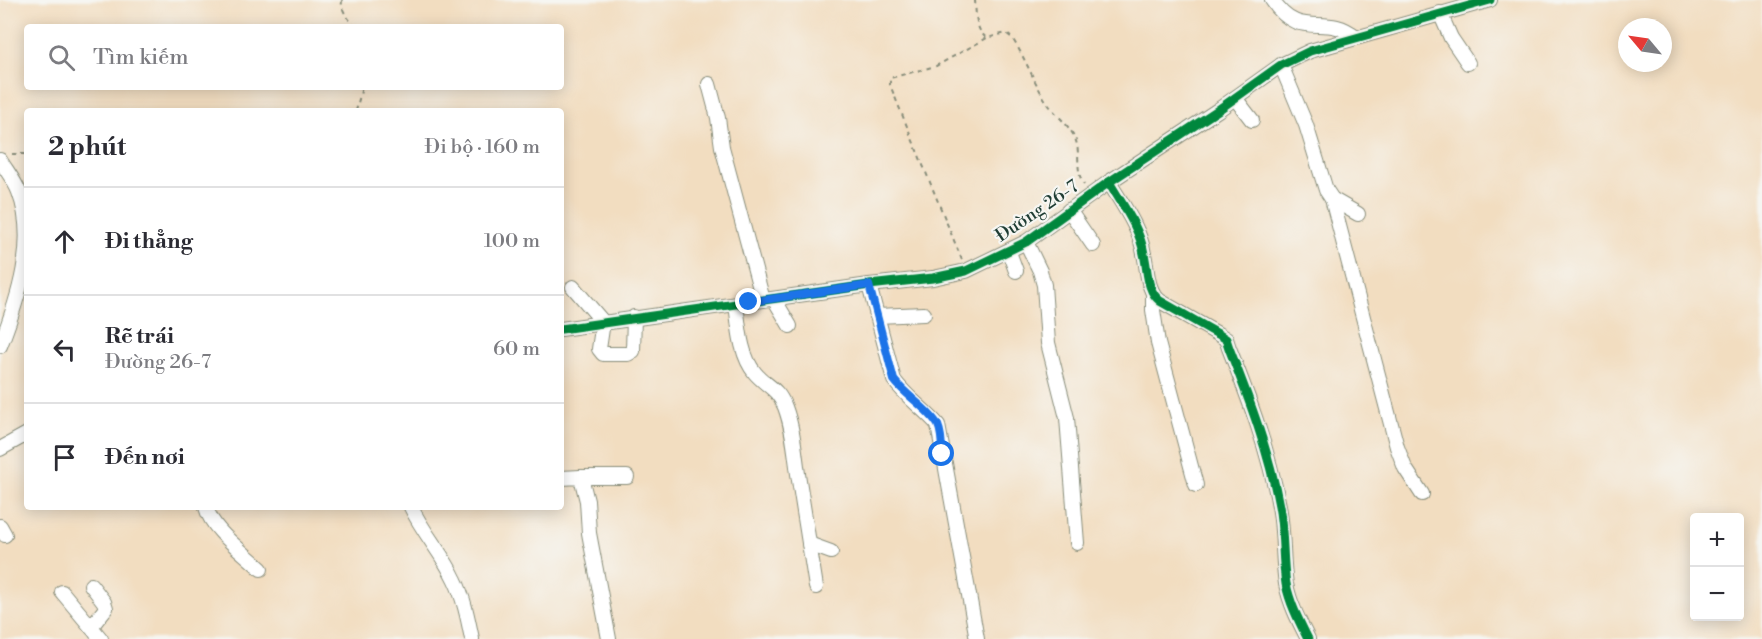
<!DOCTYPE html>
<html lang="vi">
<head>
<meta charset="utf-8">
<style>
  :root { --surface:#fff; --page:#f2f2f3; --text:#2b2b33; --muted:#7c7c81; --line:#e1e1e2 }
  body { margin:0; font-family:"Libre Bodoni",serif; background:var(--page); color:var(--text) }
  .controls { position:absolute; right:18px; bottom:18px; display:grid; overflow:hidden; border-radius:6px; box-shadow:0 3px 15px #0003 }
  .controls button { width:54px; height:54px; display:grid; place-items:center; padding:0; border:0; border-bottom:2px solid var(--line); background:var(--surface); color:var(--text); font:30px sans-serif }
  .compass { position:absolute; left:1618px; top:18px; width:54px; height:54px; border-radius:50%; background:var(--surface); box-shadow:0 3px 15px #0003; rotate:299deg }
  .stop { position:absolute; width:18px; height:18px; margin:-14px; border:4px solid #1a73e8; border-radius:50%; background:#fff }
  .stop.end { background:#1a73e8; border-color:#fff; box-shadow:0 2px 6px #0008 }
  .list { margin:0; padding:0; list-style:none }
  h2 { display:flex; justify-content:space-between; align-items:center; height:78px; margin:0; padding:0 24px; font-size:26px }
  h2 small { font-size:20px; font-weight:400; color:var(--muted) }
  .list li { display:grid; grid-template-columns:39px 1fr auto; gap:18px; align-items:center; box-sizing:border-box; height:108px; padding:0 24px; border-top:2px solid var(--line) }
  .list b { display:block; font-size:22px; white-space:nowrap }
  .list p { margin:0; font-size:20px; white-space:nowrap; color:var(--muted) }
  .list em { font-size:20px; font-style:normal; color:var(--muted) }
  .icon { flex:none; width:33px; height:33px; fill:none; stroke:currentColor; stroke-width:2; stroke-linecap:round; stroke-linejoin:round }
  .map { position:relative; flex:none; width:1762px; height:639px; overflow:hidden }
  .search { position:absolute; background:var(--surface); box-shadow:0 3px 15px #0003; left:24px; top:24px; width:540px; height:66px; display:flex; align-items:center; gap:15px; box-sizing:border-box; padding:0 21px; border-radius:6px; color:var(--muted); font-size:22px }
  .panel { position:absolute; background:var(--surface); box-shadow:0 3px 15px #0003; left:24px; top:108px; width:540px; height:402px; border-radius:6px }
  .map>svg:first-child { display:block }
  .lines { fill:none; stroke-linecap:round; stroke-linejoin:round }
  .minor-casing { stroke:#888d7a; stroke-width:16 }
  .path { stroke:#888d7a; stroke-width:2; stroke-dasharray:4.5 4.5; stroke-linecap:butt }
  .minor { stroke:#fff; stroke-width:14 }
  .cycleway-casing { stroke:#f6f6f2; stroke-width:13 }
  .cycleway { stroke:#00873e; stroke-width:9 }
  .route { stroke:#1a73e8; stroke-width:8 }
  .labels { text-anchor:middle; dominant-baseline:central; stroke-width:4.5; stroke-linejoin:round; paint-order:stroke }
  .street-label { font-size:18px; fill:#1f3d34; stroke:#f6f6f2 }
</style>
</head>
<body>
<div class="map">
<svg width="1762" height="639" viewBox="0 0 1762 639">
  <rect width="100%" height="100%" fill="#f6f6f2"/>
  <filter id="ink" filterUnits="userSpaceOnUse"><feTurbulence type="fractalNoise" baseFrequency=".0167" numOctaves="2"/><feDisplacementMap in="SourceGraphic" scale="12" xChannelSelector="R" yChannelSelector="G"/><feConvolveMatrix kernelMatrix="1 2 1 2 8 2 1 2 1" color-interpolation-filters="sRGB"/></filter>
  <filter id="wash" filterUnits="userSpaceOnUse"><feTurbulence type="fractalNoise" baseFrequency=".008" numOctaves="4" result="noise"/><feDisplacementMap in="SourceGraphic" scale="24" xChannelSelector="R" yChannelSelector="G"/><feGaussianBlur stdDeviation="1.35" result="paint"/><feColorMatrix in="noise" values="0 0 0 0 0 0 0 0 0 0 0 0 0 0 0 0 0 1.4 0 .05"/><feComposite in="paint" operator="in"/></filter>
  <g filter="url(#wash)">
    <rect width="100%" height="100%" fill="#f2ddc0"/>
  </g>
  <g filter="url(#ink)">
    <g class="lines">
      <g class="minor-casing">
        <g id="minor">
          <path d="M1272,0C1300,43 1325,11 1356,37"/>
          <polyline points="1440,13 1451,38 1468,63"/>
          <polyline points="1281,65 1306,125 1326,190 1332,199 1358,214"/>
          <polyline points="709,84 718,118 722,147 763,300"/>
          <polyline points="1235,98 1252,120"/>
          <path d="M0,160C6,170 15,181 19,192C38,241 18,300 0,346"/>
          <path d="M1109,182C1122,204 1140,228 1144,254C1148,270 1146,290 1160,301L1218,334L1226,339L1229,348C1249,399 1269,451 1279,506C1284,531 1282,558 1286,584C1290,604 1299,621 1308,639"/>
          <polyline points="1332,199 1397,447 1405,468 1422,494"/>
          <polyline points="1069,210 1093,245"/>
          <polyline points="1026,242 1040,271 1044,285 1048,343 1067,418 1077,543"/>
          <polyline points="1009,252 1016,271"/>
          <path d="M869,285L894,380C906,397 924,409 938,425L977,639"/>
          <polyline points="573,287 603,322 599,349 603,354 628,354 633,351 634,317"/>
          <polyline points="1153,296 1153,310 1158,343 1196,485"/>
          <polyline points="774,299 790,326"/>
          <path d="M736,304C739,326 740,355 755,373C767,387 777,387 785,407C793,428 795,452 798,474C804,512 810,549 816,587"/>
          <polyline points="877,316 924,314"/>
          <polyline points="561,329 869,285 933,278 966,271 1026,242 1109,182 1218,110 1281,65 1310,51 1490,0"/>
          <polyline points="0,449 27,434"/>
          <polyline points="581,477 627,477"/>
          <polyline points="561,478 581,477 587,501 589,533 609,639"/>
          <path d="M206,507C212,531 244,552 261,569"/>
          <path d="M411,507C423,533 443,554 455,580C464,598 468,619 472,639"/>
          <polyline points="0,526 5,535"/>
          <polyline points="809,544 831,552"/>
          <polyline points="62,592 101,639"/>
          <polyline points="91,627 106,608 104,602 91,585"/>
        </g>
      </g>
      <g class="path">
        <path d="M342,0C340,10 349,19 355,27"/>
        <path d="M975,0C976,13 975,31 987,38L1006,33L1012,38C1026,59 1034,83 1048,104C1056,115 1067,123 1074,136C1082,152 1074,170 1084,185"/>
        <polyline points="356,111 362,87"/>
        <polyline points="12,154 27,154"/>
        <polyline points="962,260 890,85 890,78 936,66 987,38"/>
      </g>
      <use href="#minor" class="minor"/>
      <g class="cycleway-casing">
        <g id="cycleway">
          <path d="M1109,182C1122,204 1140,228 1144,254C1148,270 1146,290 1160,301L1218,334L1226,339L1229,348C1249,399 1269,451 1279,506C1284,531 1282,558 1286,584C1290,604 1299,621 1308,639"/>
          <polyline points="561,329 869,285 933,278 966,271 1026,242 1109,182 1218,110 1281,65 1310,51 1490,0"/>
        </g>
      </g>
      <use href="#cycleway" class="cycleway"/>
    </g>
  </g>
  <g class="lines" filter="url(#ink)">
    <path class="route" d="M749,302L869,285L894,380C906,396 929,409 938,425C942,434 942,445 942,454"/>
  </g>
  <g class="labels">
    <g class="street-label">
      <text transform="translate(1037 211) rotate(-34)">Đường 26-7</text>
    </g>
  </g>
</svg>
<div class="controls">
<button>+</button>
<button>−</button>
</div>
<svg class="compass" viewBox="-18 -18 36 36"><path d="M0-13l5 13h-10z" fill="#e53935"/><path d="M0 13l5-13h-10z" fill="#7c7c81"/></svg>
<div class="stop" style="left:942px;top:454px"></div>
<div class="stop end" style="left:749px;top:302px"></div>
<div class="search"><svg class="icon" aria-label="search" viewBox="0 0 24 24"><circle cx="10" cy="10" r="6"/><path d="M15 15l6 6"/></svg>Tìm kiếm</div>
<section class="panel">
<h2>2 phút<small>Đi bộ · 160 m</small></h2>
<ul class="list">
<li><svg class="icon" aria-label="ahead" viewBox="0 0 24 24"><path d="M12 20V5M6 11l6-6 6 6"/></svg><div><b>Đi thẳng</b></div><em>100 m</em></li>
<li><svg class="icon" aria-label="left" viewBox="0 0 24 24"><path d="M17 20v-9H6M10 6l-5 5 5 5"/></svg><div><b>Rẽ trái</b><p>Đường 26-7</p></div><em>60 m</em></li>
<li><svg class="icon" aria-label="arrive" viewBox="0 0 24 24"><path d="M6 21V4h12l-3 4 3 4H6"/></svg><div><b>Đến nơi</b></div></li>
</ul>
</section>
</div>
</body>
</html>
